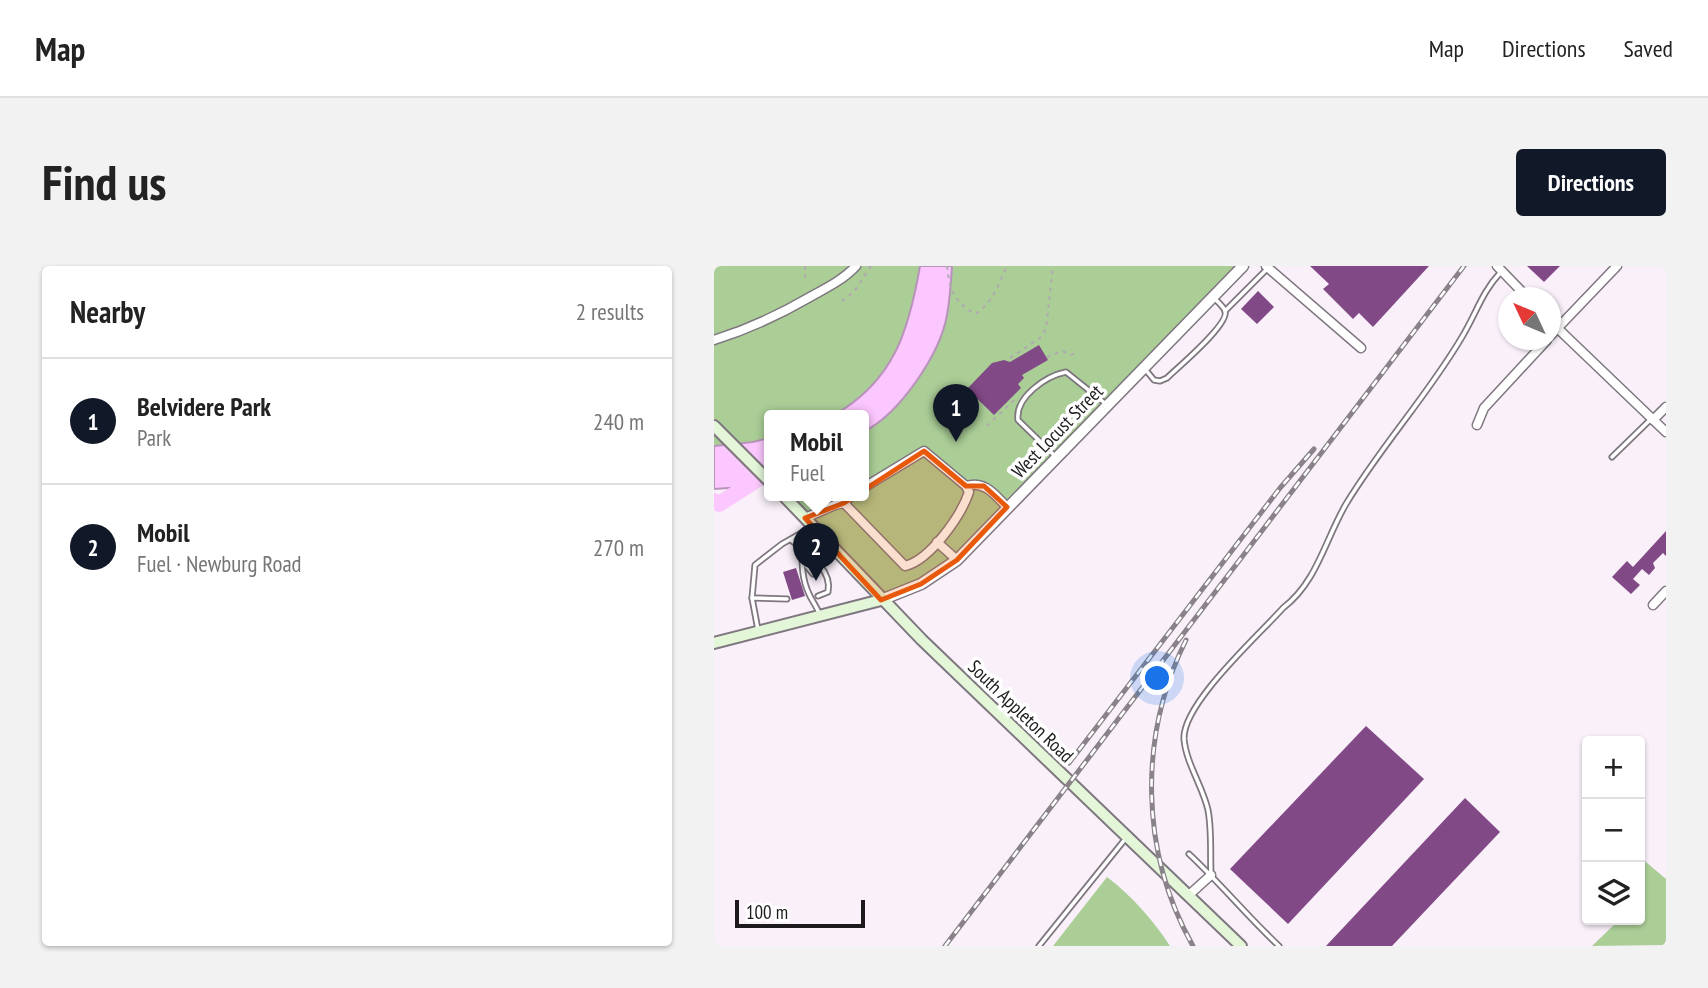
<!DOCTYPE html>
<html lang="en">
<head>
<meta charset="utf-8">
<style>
  :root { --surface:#fff; --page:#f2f2f2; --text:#222; --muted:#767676; --line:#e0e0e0; --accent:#111827 }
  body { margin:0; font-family:"PT Sans Narrow",sans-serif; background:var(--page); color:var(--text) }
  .controls { position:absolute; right:21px; bottom:21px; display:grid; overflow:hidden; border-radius:7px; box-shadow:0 2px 5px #0004 }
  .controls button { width:63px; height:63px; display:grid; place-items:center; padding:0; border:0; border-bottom:2px solid var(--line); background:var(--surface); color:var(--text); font:35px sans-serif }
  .compass { position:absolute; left:784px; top:21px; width:63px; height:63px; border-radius:50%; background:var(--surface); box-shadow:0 2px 5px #0004; rotate:314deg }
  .scale { position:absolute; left:21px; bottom:18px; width:130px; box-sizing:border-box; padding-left:7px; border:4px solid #1d1a1d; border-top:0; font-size:19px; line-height:24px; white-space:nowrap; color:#1d1a1d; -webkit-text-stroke:5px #fff; paint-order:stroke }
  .you { position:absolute; left:444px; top:413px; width:24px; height:24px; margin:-18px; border:5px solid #fff; border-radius:50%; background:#1a73e8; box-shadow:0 0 0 10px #1a73e833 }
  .badge { display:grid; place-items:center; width:46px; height:46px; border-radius:50%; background:var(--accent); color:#fff; font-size:23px; font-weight:700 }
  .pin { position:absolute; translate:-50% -58px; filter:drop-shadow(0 2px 4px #0008) }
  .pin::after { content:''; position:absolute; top:37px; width:24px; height:21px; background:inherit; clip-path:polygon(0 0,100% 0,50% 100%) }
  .popup { position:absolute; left:50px; top:144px; width:105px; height:91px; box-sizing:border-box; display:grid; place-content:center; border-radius:7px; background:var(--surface); filter:drop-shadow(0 2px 5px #0005); font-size:23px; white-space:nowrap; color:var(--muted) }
  .popup b { font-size:26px; color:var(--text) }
  .popup::after { content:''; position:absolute; left:50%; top:100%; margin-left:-14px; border:14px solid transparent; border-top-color:var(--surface) }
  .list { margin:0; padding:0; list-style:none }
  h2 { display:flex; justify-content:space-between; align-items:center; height:91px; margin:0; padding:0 28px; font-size:30px }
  h2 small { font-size:23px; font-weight:400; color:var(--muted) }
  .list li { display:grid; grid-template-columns:46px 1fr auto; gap:21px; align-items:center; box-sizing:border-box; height:126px; padding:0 28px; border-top:2px solid var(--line) }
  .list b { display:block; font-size:26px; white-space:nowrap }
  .list p { margin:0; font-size:23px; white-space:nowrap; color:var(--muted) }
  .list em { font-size:23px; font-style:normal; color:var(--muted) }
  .icon { flex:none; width:38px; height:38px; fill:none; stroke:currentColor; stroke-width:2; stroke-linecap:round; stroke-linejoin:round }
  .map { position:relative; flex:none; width:952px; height:680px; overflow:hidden; border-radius:7px }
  header { display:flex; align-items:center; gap:42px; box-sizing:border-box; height:98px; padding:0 35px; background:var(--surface); border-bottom:2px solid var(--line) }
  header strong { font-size:33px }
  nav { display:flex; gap:38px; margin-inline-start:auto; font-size:24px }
  .intro { display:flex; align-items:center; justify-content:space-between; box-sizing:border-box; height:168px; padding:0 42px }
  h1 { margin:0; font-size:49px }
  .button { padding:18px 32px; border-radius:7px; background:var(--accent); color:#fff; font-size:24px; font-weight:700 }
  main { display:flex; gap:42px; padding:0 42px }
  aside { flex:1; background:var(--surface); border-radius:7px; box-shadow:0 2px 5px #0004 }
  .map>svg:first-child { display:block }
  .green { fill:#abce97 }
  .water { fill:#fbc7fe; stroke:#b893ba; stroke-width:2 }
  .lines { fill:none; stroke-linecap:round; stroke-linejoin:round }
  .river { stroke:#fbc7fe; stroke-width:16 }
  .building { fill:#814986 }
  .service-casing { stroke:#7f777f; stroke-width:7 }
  .minor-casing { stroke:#7f777f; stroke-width:11 }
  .tertiary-casing { stroke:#7f777f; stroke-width:13 }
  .secondary-casing { stroke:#7f777f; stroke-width:14 }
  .path { stroke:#b0a9b0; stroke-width:2; stroke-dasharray:3.5 5; stroke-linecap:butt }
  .service { stroke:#fff; stroke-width:3.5 }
  .minor { stroke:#fff; stroke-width:8 }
  .tertiary { stroke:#fff; stroke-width:10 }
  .secondary { stroke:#e3f7d8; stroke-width:10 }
  .rail-casing { stroke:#898389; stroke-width:5 }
  .rail { stroke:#fff; stroke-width:2.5; stroke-dasharray:8; stroke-linecap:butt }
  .marked { fill:#e8590c; fill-opacity:0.2; stroke:#e8590c; stroke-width:5; stroke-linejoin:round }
  .labels { text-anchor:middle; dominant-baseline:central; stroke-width:7; stroke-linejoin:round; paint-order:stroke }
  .street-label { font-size:19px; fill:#1d1a1d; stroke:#fff }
</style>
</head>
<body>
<header>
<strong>Map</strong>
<nav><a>Map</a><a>Directions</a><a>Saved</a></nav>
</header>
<div class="intro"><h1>Find us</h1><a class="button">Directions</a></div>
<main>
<aside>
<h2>Nearby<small>2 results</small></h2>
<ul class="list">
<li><span class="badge">1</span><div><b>Belvidere Park</b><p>Park</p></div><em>240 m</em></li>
<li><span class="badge">2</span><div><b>Mobil</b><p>Fuel · Newburg Road</p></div><em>270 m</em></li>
</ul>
</aside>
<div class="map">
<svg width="952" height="680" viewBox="0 0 952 680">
  <rect width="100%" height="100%" fill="#f9f0f9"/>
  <g class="green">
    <path d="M0,0H206C202,23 199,47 190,69C180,95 148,142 120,149C107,152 70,149 55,149V172L39,176L0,180Z"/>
    <polygon points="238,0 529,0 243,294 167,334 70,229 149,229 149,166 158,161 233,50"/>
    <polygon points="926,591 952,613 952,679 878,680 905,654 926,654"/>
    <path d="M393,611C418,630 439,654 456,680H339Z"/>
  </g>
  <g class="water">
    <path d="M206,0H238C237,16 236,33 233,49C226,88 186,148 149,166V149H120C180,115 195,64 206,0Z"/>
    <polygon points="55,172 55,211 29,221 0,223 0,180 39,176"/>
  </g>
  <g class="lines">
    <polyline class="river" points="0,235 5,238 55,206"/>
  </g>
  <g class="building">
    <polygon points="596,0 715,0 659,61 645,47 639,53 609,23 615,18"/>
    <polygon points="813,0 846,0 830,16"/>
    <polygon points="544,25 560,41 543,58 527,43"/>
    <polygon points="325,79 334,94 308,109 310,112 304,118 307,122 280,149 253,123 278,97 290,94 296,96"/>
    <polygon points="952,265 952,290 949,287 939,297 941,302 935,309 928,303 919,313 926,319 917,328 898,311 913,295 919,301"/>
    <polygon points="82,302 91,330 78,334 69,306"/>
    <polygon points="652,460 710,513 574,658 516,603"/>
    <polygon points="751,532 786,566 678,680 612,680"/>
  </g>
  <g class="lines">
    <g class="service-casing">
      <g id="service">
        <polyline points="511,45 554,2"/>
        <path d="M431,103L440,114L446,115L453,112C463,102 516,58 511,45C510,41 503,35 500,32"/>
        <path d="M342,191L304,154C301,131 332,110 352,106L392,138"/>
        <polyline points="898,191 936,154"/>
        <path d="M77,274C92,286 119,303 114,326L104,330"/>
        <polyline points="89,296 99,308"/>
        <polyline points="38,332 73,333"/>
        <path d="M105,347C102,339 98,335 95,328C88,313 88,300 88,283L106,271"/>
        <polyline points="44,364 38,332 41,299 68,278 96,262"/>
        <path d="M475,588C507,618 534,651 565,680"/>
        <path d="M497,609C496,588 498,565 494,544C489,521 472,497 470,473C468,438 545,369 569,342C603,316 611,274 632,238C667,180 714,129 748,71C762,48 768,26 786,7"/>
        <polyline points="325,680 412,572"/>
      </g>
    </g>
    <g class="minor-casing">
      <g id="minor">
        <polyline points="552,0 647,82"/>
        <polyline points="783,0 814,32"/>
        <polyline points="836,55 952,166"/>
        <polyline points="836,70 903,0"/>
        <path d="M0,74C35,63 65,49 96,31C112,22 129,14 142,0"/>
        <polyline points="939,154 952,141"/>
        <polyline points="763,159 770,142 833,74"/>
        <path d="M252,220C271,214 281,229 293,241"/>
        <path d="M130,237L191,300C216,294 247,250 255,226L252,220L210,185L149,222"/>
        <polyline points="91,252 121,239 130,237 138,229"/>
        <polyline points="223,276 243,294"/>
        <polyline points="939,339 952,325"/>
        <polyline points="475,629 497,609"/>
      </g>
    </g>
    <g class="tertiary-casing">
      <polyline id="tertiary" points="167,334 207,318 243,294 529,0"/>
    </g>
    <g class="secondary-casing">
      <g id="secondary">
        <polyline points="0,160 55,215"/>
        <polyline points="69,229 208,374 527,680"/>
        <polyline points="0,377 167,334"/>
      </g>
    </g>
    <g class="path">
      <polyline points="91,0 91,14"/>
      <path d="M233,0C236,25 239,34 261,48C278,38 285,18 293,0"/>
      <polyline points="128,35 140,26 157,0"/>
      <polyline points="333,91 348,85 357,89 364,86"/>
      <polyline points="296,92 326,72 332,63 339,0"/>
      <polyline points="273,160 300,134"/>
    </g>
    <use href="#service" class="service"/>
    <use href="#minor" class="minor"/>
    <use href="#tertiary" class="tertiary"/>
    <use href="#secondary" class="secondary"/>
    <g class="rail-casing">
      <g id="rail">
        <path d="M472,374C424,471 426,586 479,680"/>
        <polyline points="355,497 566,222 600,183"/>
        <polyline points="231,680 750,0"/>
      </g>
    </g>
    <use href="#rail" class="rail"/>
  </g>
  <path class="marked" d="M210,185L252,220H270L293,241L243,294L207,318L167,334L91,252L130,237Z"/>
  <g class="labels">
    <g class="street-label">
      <text transform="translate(343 165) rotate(-46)">West Locust Street</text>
      <text transform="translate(307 445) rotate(44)">South Appleton Road</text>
    </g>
  </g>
</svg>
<div class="controls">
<button>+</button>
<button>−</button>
<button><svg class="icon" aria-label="layers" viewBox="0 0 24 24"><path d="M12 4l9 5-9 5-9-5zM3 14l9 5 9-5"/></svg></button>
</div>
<svg class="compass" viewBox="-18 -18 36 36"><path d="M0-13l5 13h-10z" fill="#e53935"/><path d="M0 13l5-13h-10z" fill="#767676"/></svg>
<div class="scale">100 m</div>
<div class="you"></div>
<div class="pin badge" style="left:242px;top:176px">1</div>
<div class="pin badge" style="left:102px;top:315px">2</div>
<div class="popup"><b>Mobil</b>Fuel</div>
</div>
</main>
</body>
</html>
